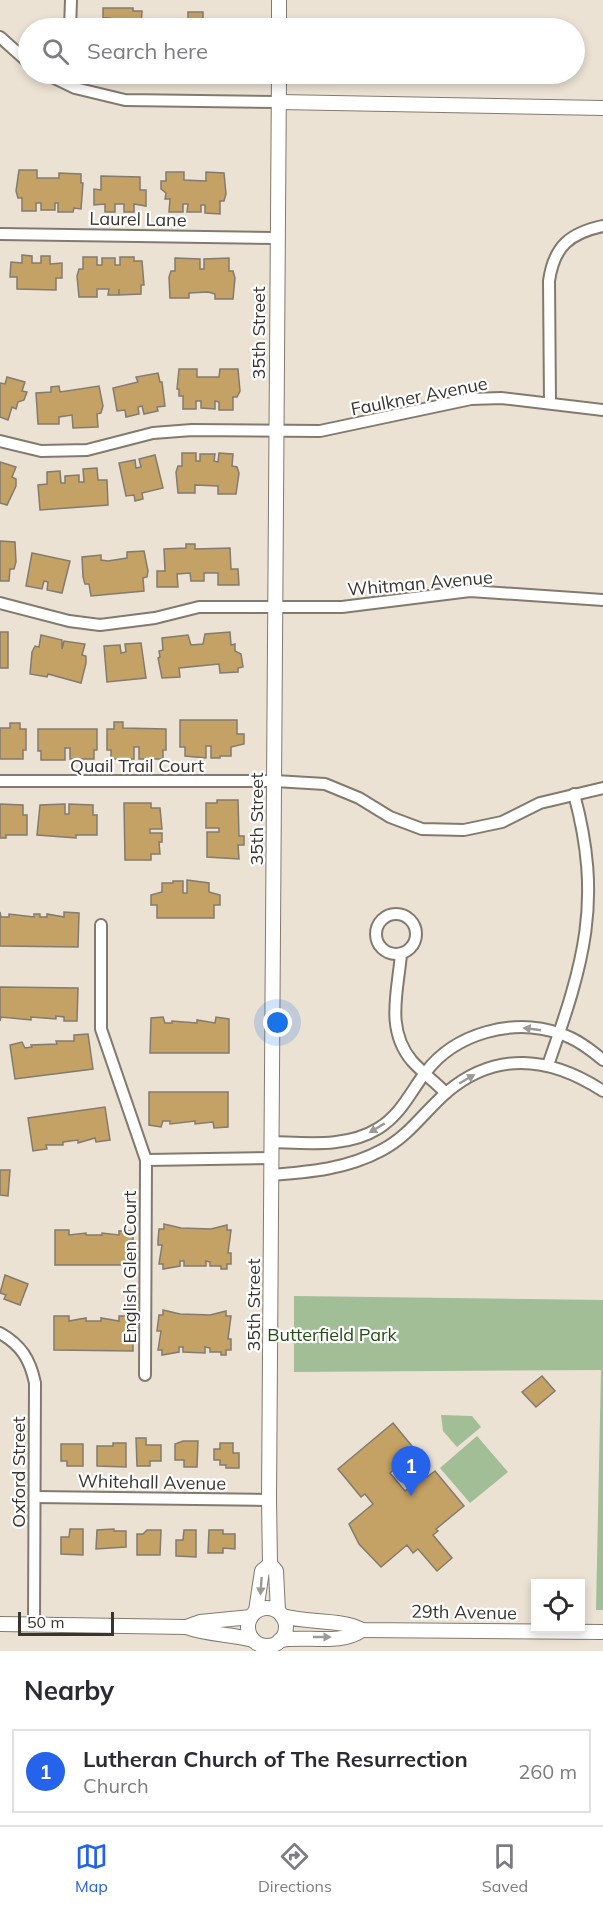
<!DOCTYPE html>
<html lang="en">
<head>
<meta charset="utf-8">
<style>
  :root { --surface:#fff; --page:#f7f7f7; --text:#2b2b33; --muted:#7c7c81; --line:#e1e1e2; --accent:#2563eb }
  body { margin:0; font-family:Mulish,sans-serif; background:var(--page); color:var(--text) }
  .controls { position:absolute; right:18px; bottom:18px; display:grid; overflow:hidden; border-radius:0px; box-shadow:0 3px 9px #0003 }
  .controls button { width:54px; height:54px; display:grid; place-items:center; padding:0; border:0; border-bottom:2px solid var(--line); background:var(--surface); color:var(--text); font:30px sans-serif }
  .scale { position:absolute; left:18px; bottom:15px; width:96px; box-sizing:border-box; padding-left:6px; border:3px solid #38352f; border-top:0; font-size:16px; line-height:21px; white-space:nowrap; color:#38352f; -webkit-text-stroke:4px #fff; paint-order:stroke }
  .you { position:absolute; left:278px; top:1023px; width:21px; height:21px; margin:-15px; border:4px solid #fff; border-radius:50%; background:#1a73e8; box-shadow:0 0 0 9px #1a73e833 }
  .badge { display:grid; place-items:center; width:39px; height:39px; border-radius:50%; background:var(--accent); color:#fff; font-size:20px; font-weight:700 }
  .pin { position:absolute; translate:-50% -50px; filter:drop-shadow(0 2px 3px #0008) }
  .pin::after { content:''; position:absolute; top:32px; width:21px; height:18px; background:inherit; clip-path:polygon(0 0,100% 0,50% 100%) }
  .list { margin:0; padding:0; list-style:none }
  h2 { display:flex; justify-content:space-between; align-items:center; height:78px; margin:0; padding:0 24px; font-size:26px }
  h2 small { font-size:20px; font-weight:400; color:var(--muted) }
  .list li { display:grid; grid-template-columns:39px 1fr auto; gap:18px; align-items:center; box-sizing:border-box; height:84px; margin:0 12px 12px; padding:0 12px; border:2px solid var(--line); border-radius:0px }
  .list b { display:block; font-size:22px; white-space:nowrap }
  .list p { margin:0; font-size:20px; white-space:nowrap; color:var(--muted) }
  .list em { font-size:20px; font-style:normal; color:var(--muted) }
  .icon { flex:none; width:33px; height:33px; fill:none; stroke:currentColor; stroke-width:2; stroke-linecap:round; stroke-linejoin:round }
  .map { position:relative; flex:none; width:603px; height:1651px; overflow:hidden }
  .search { position:absolute; background:var(--surface); box-shadow:0 3px 9px #0003; left:18px; right:18px; top:18px; height:66px; display:flex; align-items:center; gap:15px; box-sizing:border-box; padding:0 21px; border-radius:33px; color:var(--muted); font-size:22px }
  .sheet { height:174px; background:var(--surface) }
  nav { display:flex; justify-content:space-around; align-items:center; box-sizing:border-box; height:84px; border-top:2px solid var(--line); background:var(--surface); font-size:16px; color:var(--muted) }
  nav a { display:grid; justify-items:center; gap:3px }
  nav .on { color:var(--accent) }
  .map>svg:first-child { display:block }
  .green { fill:#a1be97 }
  .building { fill:#c4a164; stroke:#837b6f; stroke-width:1.5 }
  .lines { fill:none; stroke-linecap:round; stroke-linejoin:round }
  .minor-casing { stroke:#827a6e; stroke-width:14 }
  .tertiary-casing { stroke:#827a6e; stroke-width:16 }
  .minor { stroke:#fff; stroke-width:10 }
  .tertiary { stroke:#fff; stroke-width:14 }
  .oneway { fill:#9c9a97 }
  .labels { text-anchor:middle; dominant-baseline:central; stroke-width:4.5; stroke-linejoin:round; paint-order:stroke }
  .street-label { font-size:18px; fill:#38352f; stroke:#fff }
  .park-label { font-size:18px; fill:#244c14; stroke:#fff }
</style>
</head>
<body>
<div class="map">
<svg width="603" height="1651" viewBox="0 0 603 1651">
  <rect width="100%" height="100%" fill="#ebe2d4"/>
  <g class="green">
    <polygon points="294,1296 603,1300 603,1610 596,1610 601,1370 294,1372"/>
    <polygon points="441,1415 472,1416 481,1427 457,1447 443,1431"/>
    <polygon points="477,1436 508,1472 470,1503 440,1468"/>
  </g>
  <g class="building">
    <polygon points="103,8 133,8 133,11 142,11 141,28 110,28 110,18 103,18"/>
    <polygon points="188,12 203,12 203,21 208,21 208,25 215,25 215,28 181,28 181,25 188,25"/>
    <polygon points="19,170 37,170 37,178 59,178 59,173 81,174 81,183 83,183 81,209 74,208 73,212 58,212 58,203 55,203 55,210 41,210 41,203 36,203 36,211 22,211 22,198 18,198 16,191"/>
    <polygon points="166,172 184,172 184,180 206,181 206,172 224,173 226,194 224,201 220,201 220,214 205,213 205,205 201,205 201,212 187,212 188,204 183,204 183,212 169,212 170,199 165,199 166,193 161,189 161,181 166,181"/>
    <polygon points="101,176 140,177 140,190 146,190 146,206 134,204 134,212 124,212 124,204 115,204 115,212 105,212 105,204 94,205 94,189 101,190"/>
    <polygon points="22,255 32,256 32,263 41,263 41,256 50,256 50,264 62,263 62,278 56,278 56,290 17,289 17,277 10,277 11,262 22,263"/>
    <polygon points="83,257 97,257 97,265 102,265 102,258 115,258 115,265 120,265 120,257 134,257 134,261 142,261 144,285 141,285 141,294 119,295 119,289 119,295 108,295 109,289 97,289 97,297 79,297 77,276 79,269 83,269"/>
    <polygon points="175,258 200,259 200,269 204,269 204,259 229,258 229,271 233,271 235,278 233,299 215,299 215,294 208,292 189,293 189,298 170,298 169,277 171,271 175,271"/>
    <polygon points="179,369 197,369 197,377 219,377 220,369 238,369 240,391 237,397 233,397 233,410 219,410 219,402 215,401 215,409 201,408 201,401 196,401 196,409 183,409 183,396 179,396 179,389 177,389"/>
    <polygon points="158,373 160,382 162,382 165,406 157,407 158,411 144,414 142,406 138,407 139,414 126,417 125,410 117,411 113,388 138,382 136,377"/>
    <polygon points="7,377 25,382 22,391 27,392 24,400 18,402 16,409 12,407 8,420 0,417 0,383 5,384"/>
    <polygon points="59,386 60,392 99,386 103,406 101,413 97,414 98,427 73,428 72,415 59,417 59,424 38,424 36,393 51,392 51,387"/>
    <polygon points="182,453 196,453 196,461 200,461 200,454 215,454 214,461 218,462 219,453 233,454 232,466 237,467 239,473 236,494 218,494 218,486 195,485 195,493 178,493 176,472 178,466 182,466"/>
    <polygon points="155,455 163,488 142,493 143,499 135,501 134,495 126,496 119,463 135,460 136,468 141,467 139,459"/>
    <polygon points="0,462 16,467 12,477 16,479 16,486 7,505 0,503"/>
    <polygon points="97,468 98,480 107,480 108,505 40,510 38,485 47,484 47,472 60,471 61,483 65,483 65,476 79,475 79,482 84,482 83,469"/>
    <polygon points="0,541 15,542 16,562 14,569 10,569 9,581 0,581"/>
    <polygon points="186,544 195,544 195,549 230,548 231,569 238,569 239,585 218,585 218,573 204,573 204,581 191,581 190,573 177,574 178,587 157,587 157,571 165,571 164,549 186,548"/>
    <polygon points="144,551 148,571 147,577 143,578 144,591 91,596 89,584 85,584 83,577 82,557 101,555 101,560 108,561 127,558 127,552"/>
    <polygon points="32,553 70,561 62,593 47,590 48,582 44,581 42,589 26,586"/>
    <rect x="0" y="632" width="8" height="36"/>
    <polygon points="230,632 231,645 235,644 235,651 241,654 243,667 238,668 238,672 220,673 219,664 179,668 180,677 162,678 158,658 160,657 159,651 163,650 162,638 188,635 191,645 203,644 205,634"/>
    <polygon points="41,635 62,640 62,649 64,641 85,644 82,655 86,656 86,663 81,683 48,674 47,677 30,674 32,652 35,646 39,647"/>
    <polygon points="141,643 146,678 107,682 104,646 120,645 121,653 126,652 125,644"/>
    <polygon points="180,720 237,720 237,734 244,734 244,744 231,747 231,756 220,756 220,758 211,758 211,746 206,746 206,758 185,756 185,747 180,747"/>
    <polygon points="114,722 123,722 123,728 166,729 166,750 163,750 163,759 139,759 139,747 134,747 134,759 111,759 111,750 107,750 107,729 114,729"/>
    <polygon points="10,723 20,723 20,729 26,729 26,750 23,750 23,759 0,759 0,728 10,728"/>
    <polygon points="38,729 97,729 97,750 94,750 94,759 70,759 70,748 65,748 65,760 41,760 41,751 38,751"/>
    <polygon points="217,800 238,800 239,836 244,836 244,845 238,845 239,859 207,857 207,832 219,832 219,828 206,828 206,803 217,803"/>
    <polygon points="124,803 151,803 151,808 160,808 162,829 150,829 150,833 162,833 162,842 159,842 160,854 151,854 151,860 125,860"/>
    <polygon points="0,804 23,805 23,815 27,815 27,835 6,835 6,838 0,838"/>
    <polygon points="65,804 65,814 69,814 69,804 93,805 93,815 97,815 97,835 76,835 76,838 37,835 40,805"/>
    <polygon points="187,880 209,883 209,892 220,895 220,905 214,905 214,918 157,918 157,905 151,905 151,895 162,892 162,883 173,883 173,881 183,881 183,893 187,893"/>
    <polygon points="0,912 1,917 9,917 9,914 34,917 34,914 40,914 40,917 47,917 47,914 64,917 64,912 79,913 78,947 0,946"/>
    <polygon points="0,987 78,988 77,1021 64,1021 64,1017 56,1016 56,1019 31,1017 31,1020 1,1017 0,1021"/>
    <polygon points="163,1017 165,1023 172,1023 172,1021 197,1023 197,1020 215,1023 216,1017 229,1019 229,1053 150,1053 151,1018"/>
    <polygon points="88,1034 93,1069 15,1079 10,1045 22,1042 25,1048 32,1047 31,1045 57,1044 56,1041 74,1041 74,1035"/>
    <polygon points="149,1092 228,1092 228,1127 214,1128 213,1122 195,1124 195,1121 170,1124 170,1121 163,1121 161,1127 149,1125"/>
    <polygon points="105,1107 110,1140 96,1142 95,1138 78,1143 78,1140 63,1142 63,1145 46,1145 47,1149 33,1151 28,1118"/>
    <polygon points="0,1170 10,1170 8,1196 0,1195"/>
    <polygon points="164,1224 181,1228 211,1229 227,1225 227,1230 231,1230 228,1253 231,1253 231,1264 227,1264 227,1269 221,1269 221,1266 210,1266 210,1262 206,1261 206,1266 184,1266 184,1261 180,1261 180,1266 163,1269 163,1264 159,1264 162,1245 158,1245 158,1240 159,1229 164,1229"/>
    <polygon points="55,1230 69,1230 69,1235 86,1233 86,1235 102,1235 102,1233 119,1235 119,1231 133,1231 133,1265 55,1265"/>
    <polygon points="5,1275 28,1284 20,1305 4,1299 6,1295 0,1293"/>
    <polygon points="163,1310 180,1314 210,1315 226,1311 226,1316 231,1316 228,1339 231,1339 231,1350 226,1350 226,1355 221,1355 221,1352 210,1352 210,1348 205,1347 205,1353 183,1352 183,1347 179,1347 179,1352 162,1355 162,1350 158,1350 161,1331 157,1331 159,1315 163,1315"/>
    <polygon points="54,1316 69,1316 69,1321 86,1318 86,1321 101,1321 101,1318 119,1321 119,1316 133,1316 133,1351 54,1350"/>
    <polygon points="542,1376 555,1391 536,1407 522,1392"/>
    <polygon points="393,1423 416,1451 390,1473 405,1491 410,1487 407,1483 421,1470 427,1477 435,1471 464,1506 436,1529 438,1531 433,1535 452,1558 437,1571 418,1549 413,1553 407,1545 381,1567 359,1544 349,1524 373,1504 365,1494 361,1497 338,1469"/>
    <polygon points="136,1438 146,1438 146,1445 161,1445 161,1461 150,1461 150,1466 137,1466"/>
    <polygon points="183,1441 198,1441 197,1467 184,1467 184,1460 175,1460 175,1444"/>
    <polygon points="113,1443 126,1443 126,1467 97,1466 97,1446 113,1446"/>
    <polygon points="220,1443 233,1443 233,1453 239,1453 239,1468 226,1468 226,1465 220,1465 220,1460 214,1460 214,1449 220,1449"/>
    <polygon points="61,1444 83,1444 83,1466 67,1466 67,1461 61,1461"/>
    <polygon points="70,1529 83,1529 83,1555 61,1554 61,1537 69,1537"/>
    <polygon points="114,1529 114,1531 126,1531 126,1547 96,1549 97,1530"/>
    <polygon points="147,1530 161,1530 160,1555 137,1555 137,1534 143,1534"/>
    <polygon points="184,1530 196,1530 196,1557 176,1556 176,1540 183,1540"/>
    <polygon points="209,1530 223,1530 223,1534 235,1534 235,1549 223,1548 223,1553 208,1553"/>
  </g>
  <g class="lines">
    <g class="minor-casing">
      <g id="minor">
        <polyline points="70,28 71,0"/>
        <polyline points="0,37 28,62"/>
        <polyline points="46,74 75,88 125,100 279,102"/>
        <polyline points="0,234 276,238"/>
        <path d="M550,403L549,281C554,246 570,233 603,226"/>
        <polyline points="0,441 41,451 87,450 153,433 192,430 320,431 471,399 501,398 603,410"/>
        <polyline points="0,603 69,621 100,625 155,618 199,607 342,607 470,591 603,600"/>
        <polyline points="0,781 275,781 325,784 359,798 390,817 422,829 464,830 502,822 540,803 603,788"/>
        <circle cx="396" cy="934" r="20"/>
        <polyline points="101,925 101,1029 146,1160 145,1375"/>
        <path d="M401,954C398,991 385,1029 412,1061C422,1072 435,1082 446,1093"/>
        <path d="M548,1065C584,963 603,901 574,794"/>
        <path d="M272,1142C308,1143 347,1148 379,1128C401,1114 410,1093 425,1073C455,1033 513,1017 561,1034C577,1039 590,1049 603,1060"/>
        <polyline points="146,1160 272,1158"/>
        <path d="M271,1175C310,1172 347,1169 382,1150C409,1136 424,1112 447,1092C497,1050 551,1057 603,1091"/>
        <path d="M0,1333C21,1345 30,1359 35,1383L34,1625"/>
        <polyline points="35,1497 269,1500"/>
      </g>
    </g>
    <g class="tertiary-casing">
      <g id="tertiary">
        <polyline points="279,0 279,28"/>
        <polyline points="279,102 603,108"/>
        <circle cx="267" cy="1627" r="19"/>
        <polyline points="256,1611 262,1571 270,1564"/>
        <polyline points="278,1611 276,1571 270,1564 269,1500 279,74"/>
        <path d="M282,1616C307,1623 343,1619 362,1630L603,1632"/>
        <path d="M0,1624L186,1627C208,1635 231,1634 253,1640"/>
        <polyline points="186,1627 200,1622 251,1617"/>
        <path d="M280,1640C305,1635 341,1646 362,1630"/>
      </g>
    </g>
    <use href="#minor" class="minor"/>
    <use href="#tertiary" class="tertiary"/>
  </g>
  <defs><path id="oneway-solid" d="M-6-.8H1V-3.2L6.5 0L1 3.2V.8H-6Z" transform="scale(1.5)"/></defs>
  <g class="oneway">
    <use href="#oneway-solid" transform="translate(532 1029) rotate(-172)"/>
    <use href="#oneway-solid" transform="translate(467 1079) rotate(-30)"/>
    <use href="#oneway-solid" transform="translate(377 1128) rotate(149)"/>
    <use href="#oneway-solid" transform="translate(261 1586) rotate(94)"/>
    <use href="#oneway-solid" transform="translate(322 1637)"/>
  </g>
  <g class="labels">
    <g class="street-label">
      <text transform="translate(138 219) rotate(1)">Laurel Lane</text>
      <text transform="translate(258 333) rotate(-90)">35th Street</text>
      <text transform="translate(419 396) rotate(-11)">Faulkner Avenue</text>
      <text transform="translate(420 583) rotate(-5)">Whitman Avenue</text>
      <text x="137" y="765">Quail Trail Court</text>
      <text transform="translate(256 819) rotate(-90)">35th Street</text>
      <text transform="translate(129 1267) rotate(-90)">English Glen Court</text>
      <text transform="translate(253 1305) rotate(-90)">35th Street</text>
      <text transform="translate(18 1472) rotate(-90)">Oxford Street</text>
      <text transform="translate(152 1482) rotate(1)">Whitehall Avenue</text>
      <text transform="translate(464 1612) rotate(1)">29th Avenue</text>
    </g>
    <g class="park-label">
      <text x="332" y="1334">Butterfield Park</text>
    </g>
  </g>
</svg>
<div class="controls">
<button><svg class="icon" aria-label="locate" viewBox="0 0 24 24"><circle cx="12" cy="12" r="6"/><path d="M12 2v4M12 18v4M2 12h4M18 12h4"/></svg></button>
</div>
<div class="scale">50 m</div>
<div class="you"></div>
<div class="pin badge" style="left:411px;top:1496px">1</div>
<div class="search"><svg class="icon" aria-label="search" viewBox="0 0 24 24"><circle cx="10" cy="10" r="6"/><path d="M15 15l6 6"/></svg>Search here</div>
</div>
<section class="sheet">
<h2>Nearby<small></small></h2>
<ul class="list">
<li><span class="badge">1</span><div><b>Lutheran Church of The Resurrection</b><p>Church</p></div><em>260 m</em></li>
</ul>
</section>
<nav>
<a class="on"><svg class="icon" aria-label="map" viewBox="0 0 24 24"><path d="M3 6l6-2 6 2 6-2v14l-6 2-6-2-6 2zM9 4v14M15 6v14"/></svg>Map</a>
<a><svg class="icon" aria-label="directions" viewBox="0 0 24 24"><path d="M12 3l9 9-9 9-9-9zM9 14v-3h6M13 9l2 2-2 2"/></svg>Directions</a>
<a><svg class="icon" aria-label="saved" viewBox="0 0 24 24"><path d="M7 4h10v16l-5-4-5 4z"/></svg>Saved</a>
</nav>
</body>
</html>
